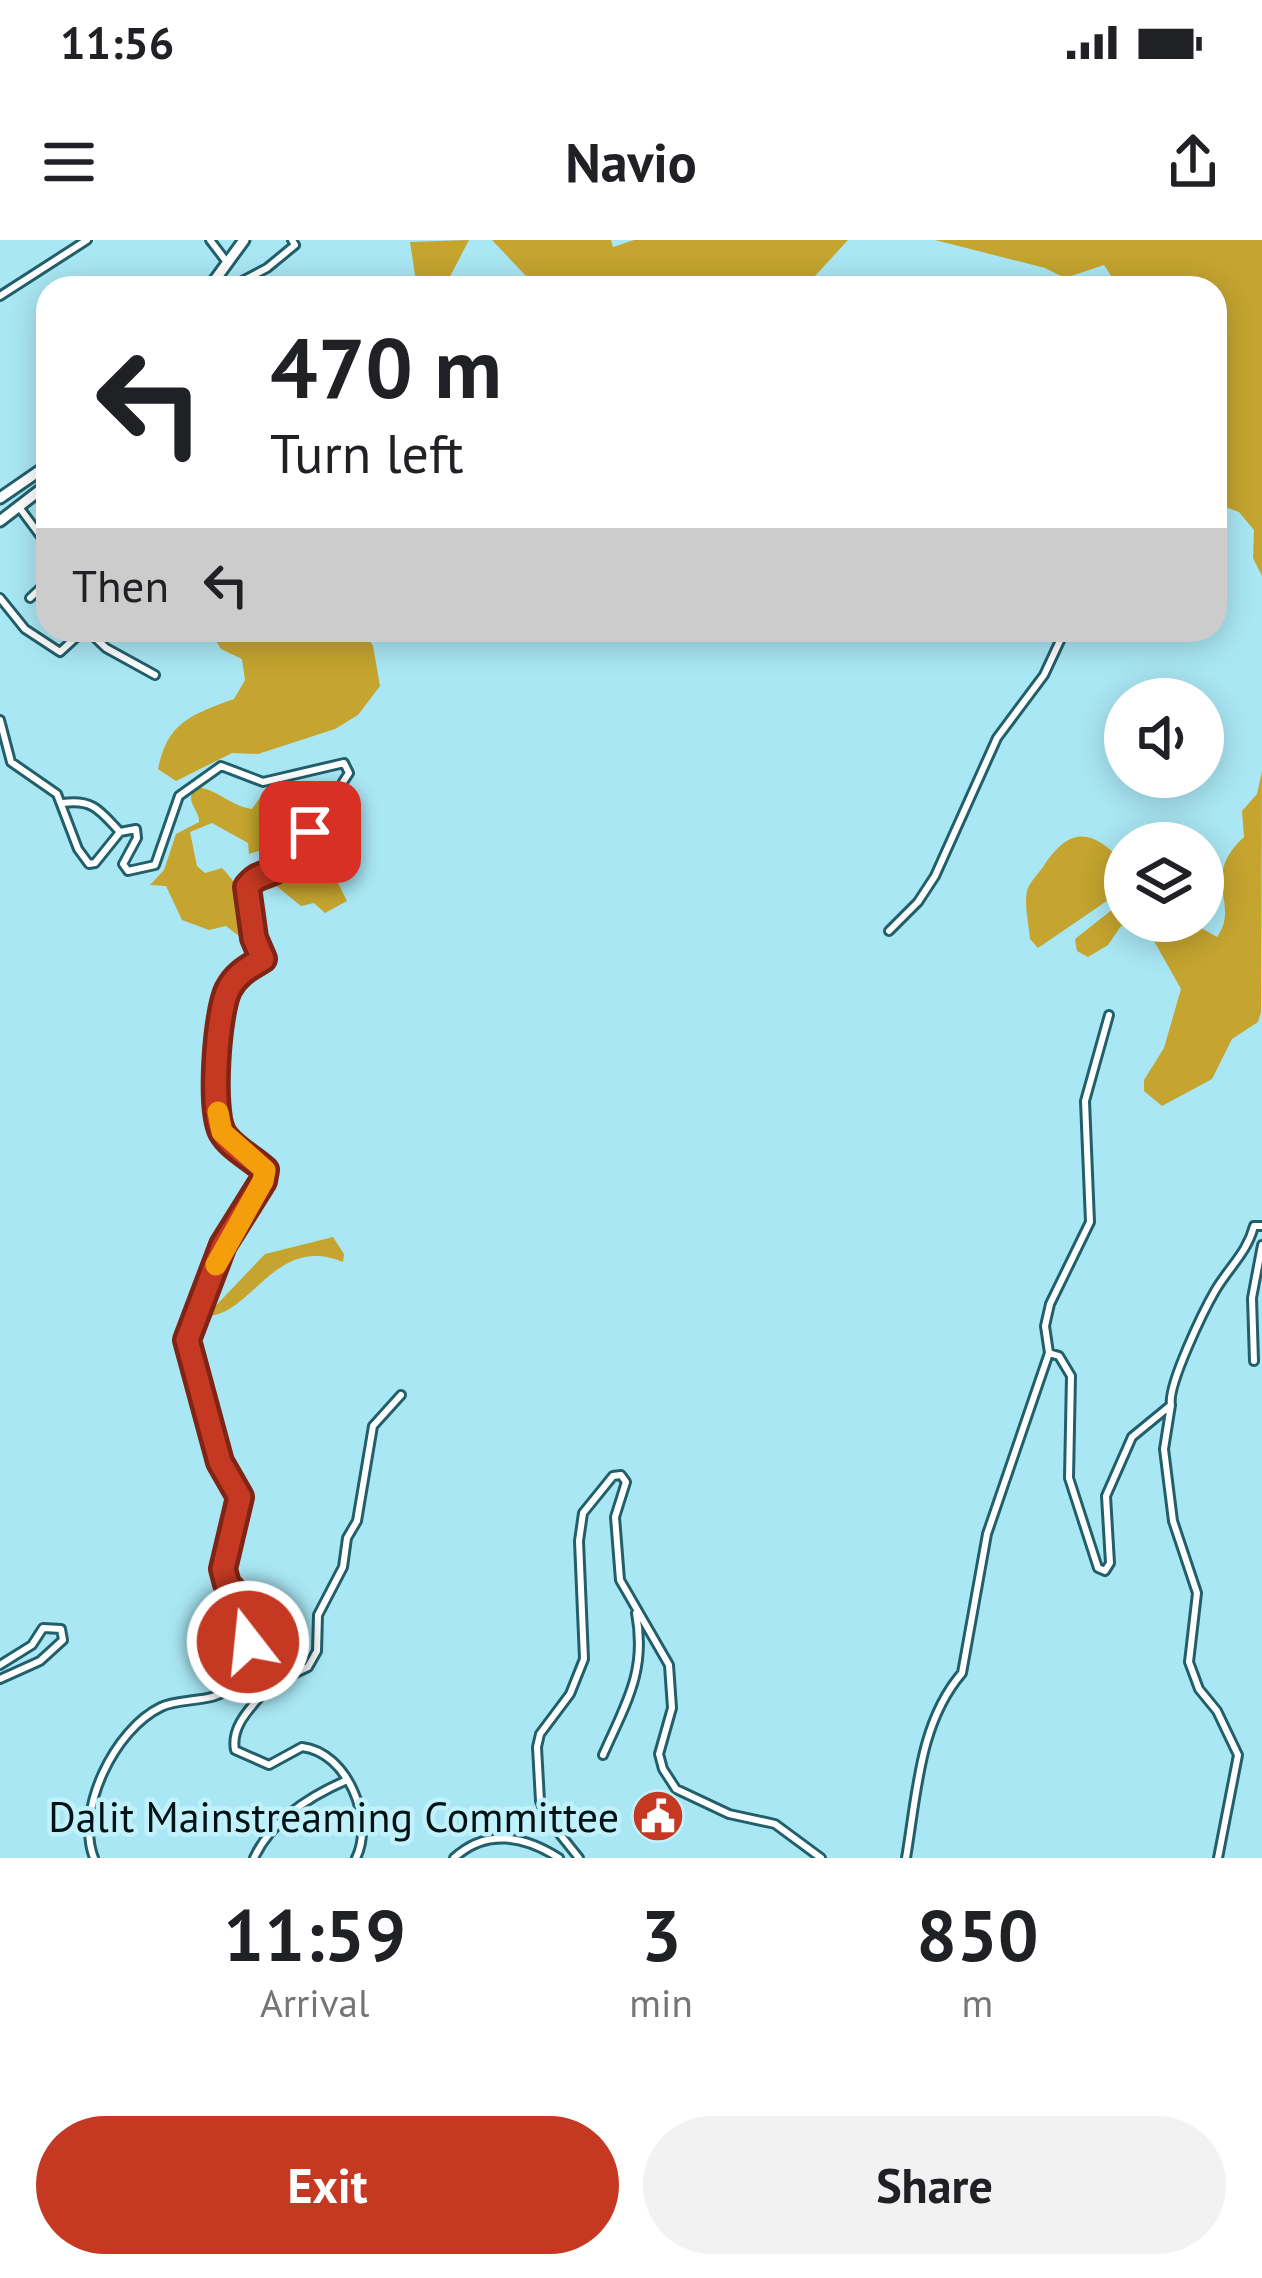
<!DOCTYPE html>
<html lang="en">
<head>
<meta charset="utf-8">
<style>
  :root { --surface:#fff; --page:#f2f2f2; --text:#202124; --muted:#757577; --accent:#c53922 }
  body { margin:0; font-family:"PT Sans",sans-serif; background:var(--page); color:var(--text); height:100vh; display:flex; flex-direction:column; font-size:45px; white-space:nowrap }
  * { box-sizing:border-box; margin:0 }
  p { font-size:39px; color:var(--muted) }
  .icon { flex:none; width:66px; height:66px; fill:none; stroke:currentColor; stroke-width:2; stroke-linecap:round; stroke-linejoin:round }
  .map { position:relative; height:1618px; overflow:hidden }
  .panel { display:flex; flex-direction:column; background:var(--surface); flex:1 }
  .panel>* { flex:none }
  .guide { position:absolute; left:36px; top:36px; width:1191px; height:366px; border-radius:36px; box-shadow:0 6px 30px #0003; background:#fff; color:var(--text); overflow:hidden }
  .tools { position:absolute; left:1104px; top:438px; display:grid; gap:24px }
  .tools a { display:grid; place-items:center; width:120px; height:120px; border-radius:50%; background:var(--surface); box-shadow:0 6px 30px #0003; font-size:60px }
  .pin { position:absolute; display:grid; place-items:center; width:102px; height:102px; color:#fff; margin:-51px; border-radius:24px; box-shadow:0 6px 18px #0006 }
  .me { position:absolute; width:132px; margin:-66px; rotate:344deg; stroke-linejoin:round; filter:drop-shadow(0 0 9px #0008) }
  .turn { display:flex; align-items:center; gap:42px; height:252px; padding:0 36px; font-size:54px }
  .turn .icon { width:156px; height:156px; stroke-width:2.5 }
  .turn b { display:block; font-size:84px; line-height:102px }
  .then { display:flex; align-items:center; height:114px; padding:0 36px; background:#0003; gap:24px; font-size:45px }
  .eta { display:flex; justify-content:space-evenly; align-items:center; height:204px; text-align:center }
  .eta b { font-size:72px; font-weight:700; line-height:84px }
  .primary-button { display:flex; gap:24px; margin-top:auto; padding:24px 36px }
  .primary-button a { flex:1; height:138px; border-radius:72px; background:var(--accent); color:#fff; font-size:48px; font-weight:700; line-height:138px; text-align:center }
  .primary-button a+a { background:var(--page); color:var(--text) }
  .status { display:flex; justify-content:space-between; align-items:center; height:84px; padding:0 60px; background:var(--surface); direction:ltr }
  .status svg { height:33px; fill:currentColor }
  header { display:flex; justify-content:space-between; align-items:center; height:156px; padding:0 36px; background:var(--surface); font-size:54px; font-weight:700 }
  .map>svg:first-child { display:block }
  .forest { fill:#c5a42f }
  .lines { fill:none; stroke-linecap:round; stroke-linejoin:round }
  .minor-casing { stroke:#215f6b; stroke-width:12 }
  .secondary-casing { stroke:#215f6b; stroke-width:15 }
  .minor { stroke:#fff; stroke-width:6 }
  .secondary { stroke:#fff; stroke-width:9 }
  .route-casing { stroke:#802516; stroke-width:30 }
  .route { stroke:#c53922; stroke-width:21 }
  .slow { stroke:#f59e0b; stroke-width:21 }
  .labels { text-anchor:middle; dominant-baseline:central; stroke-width:9; stroke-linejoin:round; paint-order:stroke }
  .poi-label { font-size:42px; fill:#001216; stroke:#c1f2fc; text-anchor:end }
</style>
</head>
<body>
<div class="status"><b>11:56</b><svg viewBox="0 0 49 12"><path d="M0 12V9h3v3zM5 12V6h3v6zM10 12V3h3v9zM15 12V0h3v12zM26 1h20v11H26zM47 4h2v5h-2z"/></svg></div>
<header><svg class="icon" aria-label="menu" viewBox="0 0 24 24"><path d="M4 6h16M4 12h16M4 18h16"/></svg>Navio<svg class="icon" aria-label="share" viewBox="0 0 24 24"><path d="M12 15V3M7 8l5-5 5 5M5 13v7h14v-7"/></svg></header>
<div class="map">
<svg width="1262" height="1618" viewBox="0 0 1262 1618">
  <rect width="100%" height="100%" fill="#a9e7f4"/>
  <!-- forest -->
  <path class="forest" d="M469 0 444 48H417L410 2Z
    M492 0H611L613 7 634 0H848L804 48H496L526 36Z
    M935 0H1262V336L1253 318 1254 290 1239 272 1215 263V48H1119L1104 25 1065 38 1045 28Z
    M209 390H364L373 406 380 446 358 475 335 489 258 514 232 513 176 541 158 529C167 484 189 475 234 459L245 440 242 419 221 409Z
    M1262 531 1261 772 1258 782 1232 799 1212 839 1162 866 1144 851V840L1164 808 1181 749 1145 685 1121 686 1108 705 1088 717 1077 711 1075 699 1113 669 1118 658 1114 656 1038 708 1030 699C1029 685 1024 665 1027 651 1029 643 1038 634 1043 627 1071 585 1092 589 1125 624V681H1189L1217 697C1241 664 1199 638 1244 597L1242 571 1257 554Z
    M281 544H287C294 555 295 574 289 585L261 592 262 598 281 604 249 614 248 603 212 583 190 592 197 626 205 633 222 628C243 650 247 666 249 695L244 700 226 686 209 690 182 680 166 646 150 645 164 630 176 594 199 582C200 569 183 562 196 547 218 549 230 566 252 569L264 552Z
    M308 607 322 616 318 624 328 628 338 616 346 623 337 641 347 661 325 673 314 663 301 666 274 644 255 646 294 627Z
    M333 997 344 1014 343 1022C275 993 251 1077 206 1076L265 1014Z"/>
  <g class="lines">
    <!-- minor casing -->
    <g class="minor-casing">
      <path id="minor" d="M210 0 226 21
        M229 48 267 28 295 5 292 0
        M0 56 87 0
        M19 267 48 306
        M0 358 25 389 60 412 84 390
        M30 358 48 341
        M87 390 106 408 155 435
        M0 480 11 522 57 554 78 609 89 624 95 623 120 592 136 589 137 598 123 624 128 631 155 625 179 556 221 526 263 542 344 523 349 533C331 559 316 593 296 616 281 632 259 631 247 647L254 698 263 719C248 728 236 733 228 750 217 773 210 869 222 892 230 907 252 918 265 930L263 942 223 1005 187 1100 220 1222 240 1257 223 1329 227 1344 247 1365 248 1402 270 1445C255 1464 230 1484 235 1510L269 1525 302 1507C347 1512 375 1580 356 1618
        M63 563C94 559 100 571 120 592
        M889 691 918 662 935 636 997 498 1044 435 1065 390
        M1049 1113 1045 1086 1050 1064 1090 982 1085 861 1109 775
        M1254 1121 1252 1058 1262 1005
        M1171 1165C1167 1146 1204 1070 1215 1051 1229 1027 1247 1013 1254 986H1262
        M0 1425 32 1405 43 1388 61 1389 63 1400 40 1421 0 1439
        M270 1445 308 1427 317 1411 318 1375 343 1327 347 1298 357 1281 373 1186 401 1155
        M603 1515C626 1463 647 1431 636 1373
        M94 1618C75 1570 115 1489 161 1467 181 1457 216 1464 231 1446 241 1435 243 1416 248 1402
        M254 1618C271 1581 310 1556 347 1540
        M454 1618C486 1588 525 1596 559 1618
        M579 1618 547 1578 540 1561 537 1507 540 1494 570 1454 584 1419 579 1301 583 1273 613 1236 621 1235 626 1242 615 1277 620 1340 669 1425 672 1468 659 1514 663 1529 676 1549 729 1574 775 1584 821 1618
        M906 1618C917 1554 919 1483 962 1433L987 1294 1049 1113 1059 1116 1071 1136 1069 1238 1098 1328 1105 1331 1110 1323 1106 1256 1132 1197 1171 1165 1164 1209 1173 1281 1197 1353 1189 1422 1199 1449 1217 1471 1238 1515 1218 1618"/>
    </g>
    <!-- secondary casing -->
    <g class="secondary-casing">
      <path id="secondary" d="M209 48 244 0
        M0 258 48 225
        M0 281 48 244"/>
    </g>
    <!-- minor -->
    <use href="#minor" class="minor"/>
    <!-- secondary -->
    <use href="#secondary" class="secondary"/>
  </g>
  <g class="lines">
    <!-- route casing -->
    <g class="route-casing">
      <path id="route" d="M248 1402 247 1365 227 1344 223 1329 240 1257 220 1222 187 1100 223 1005 263 941 265 930C252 918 230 907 222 892 210 869 217 773 228 750 236 734 248 728 263 719L254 698 247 647C256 635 261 637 274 631 292 623 301 608 310 592"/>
    </g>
    <!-- route -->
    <use href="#route" class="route"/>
    <!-- slow -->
    <path class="slow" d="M216 1025 263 941 265 930 222 892 218 872"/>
  </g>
  <!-- icons -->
  <defs>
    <g id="civic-disc" transform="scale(2.7)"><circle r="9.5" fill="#c53922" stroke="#c1f2fc"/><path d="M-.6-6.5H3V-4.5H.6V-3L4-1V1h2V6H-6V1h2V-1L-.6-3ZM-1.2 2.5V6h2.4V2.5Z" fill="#fff"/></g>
  </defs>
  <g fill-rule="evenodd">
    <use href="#civic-disc" x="658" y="1576"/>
  </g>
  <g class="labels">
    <!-- poi labels -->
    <g class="poi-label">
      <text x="619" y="1576">Dalit Mainstreaming Committee</text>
    </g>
  </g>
</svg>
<div class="tools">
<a><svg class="icon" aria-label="sound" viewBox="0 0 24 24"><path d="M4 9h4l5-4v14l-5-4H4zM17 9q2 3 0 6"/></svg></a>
<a><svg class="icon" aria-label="layers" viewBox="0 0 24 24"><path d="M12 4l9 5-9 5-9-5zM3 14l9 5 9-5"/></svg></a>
</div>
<div class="pin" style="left:310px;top:592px;background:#d93025"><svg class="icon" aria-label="arrive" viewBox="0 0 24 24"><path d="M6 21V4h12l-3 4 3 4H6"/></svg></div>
<svg class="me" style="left:248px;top:1402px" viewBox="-20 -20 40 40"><circle r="17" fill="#c53922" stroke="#fff" stroke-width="3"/><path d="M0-11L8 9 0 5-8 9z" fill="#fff"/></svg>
<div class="guide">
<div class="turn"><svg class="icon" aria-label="left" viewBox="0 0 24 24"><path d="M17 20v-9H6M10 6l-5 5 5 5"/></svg><div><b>470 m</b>Turn left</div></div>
<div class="then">Then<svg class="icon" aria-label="left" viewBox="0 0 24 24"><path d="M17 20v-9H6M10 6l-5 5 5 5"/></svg></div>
</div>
</div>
<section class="panel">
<div class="eta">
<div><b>11:59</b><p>Arrival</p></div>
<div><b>3</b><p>min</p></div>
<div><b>850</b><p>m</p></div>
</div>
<div class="primary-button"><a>Exit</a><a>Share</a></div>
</section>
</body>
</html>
